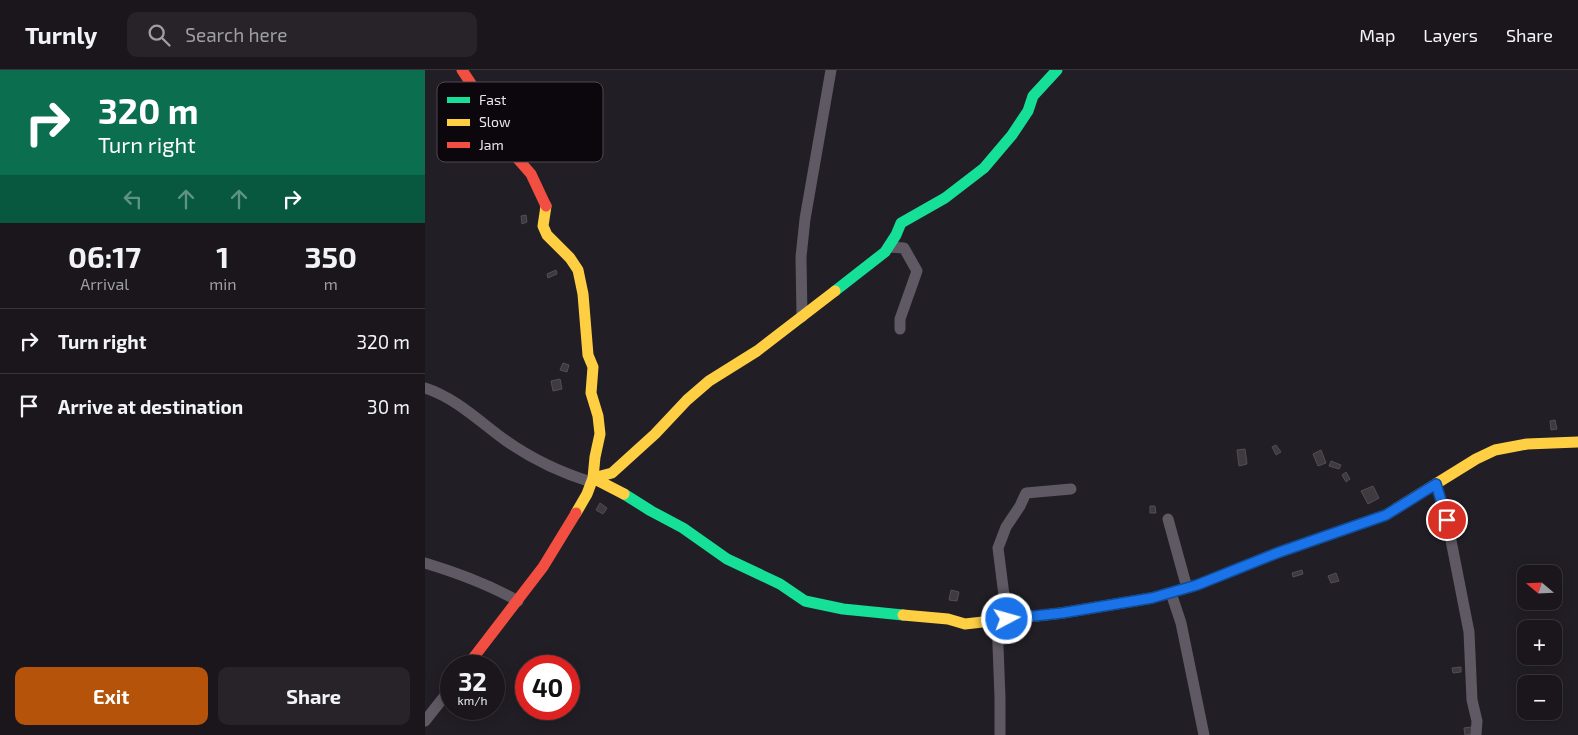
<!DOCTYPE html>
<html lang="en">
<head>
<meta charset="utf-8">
<style>
  :root { --surface:#1a161c; --page:#272329; --text:#f1f3f6; --muted:#9f9fa3; --line:#38353b; --accent:#b45309 }
  body { margin:0; font-family:"Exo 2",sans-serif; background:var(--page); color:var(--text); height:100vh; display:flex; flex-direction:column; font-size:19px; white-space:nowrap }
  * { box-sizing:border-box; margin:0 }
  p { font-size:16px; color:var(--muted) }
  .icon { flex:none; width:28px; height:28px; fill:none; stroke:currentColor; stroke-width:2; stroke-linecap:round; stroke-linejoin:round }
  .map { position:relative; flex:1; overflow:hidden }
  .panel { display:flex; flex-direction:column; background:var(--surface); width:425px }
  .panel>* { flex:none }
  .top-card { background:#0b6e4f; color:#fff; overflow:hidden }
  .needle { width:32px; rotate:289deg }
  .tools { position:absolute; left:1092px; top:495px; display:grid; gap:10px }
  .tools a { display:grid; place-items:center; width:45px; height:45px; border-radius:10px; background:var(--surface); box-shadow:0 2px 12px #0003,0 0 0 1px var(--line); font-size:25px }
  .speed { position:absolute; left:15px; top:585px; display:flex; gap:10px; font-size:25px; font-weight:700; text-align:center }
  .speed>* { display:grid; place-content:center; width:65px; height:65px; border-radius:50%; background:var(--surface); box-shadow:0 2px 12px #0003,0 0 0 1px var(--line); line-height:1 }
  .speed small { font-size:12px; font-weight:400 }
  .speed .limit { border:8px solid #d22; background:#fff; color:#111 }
  .pin { position:absolute; display:grid; place-items:center; width:42px; height:42px; color:#fff; margin:-21px; border:2px solid #fff; border-radius:50%; box-shadow:0 1px 5px #0007 }
  .me { position:absolute; width:55px; margin:-28px; rotate:84deg; stroke-linejoin:round; filter:drop-shadow(0 0 4px #0008) }
  .turn { display:flex; align-items:center; gap:18px; height:105px; padding:0 15px; font-size:22px }
  .turn .icon { width:65px; height:65px; stroke-width:2.5 }
  .turn b { display:block; font-size:35px; line-height:42px }
  .lanes { display:flex; align-items:center; height:48px; padding:0 15px; background:#0003; justify-content:center; gap:25px; direction:ltr }
  .lanes .off { opacity:.35 }
  .eta { display:flex; justify-content:space-evenly; align-items:center; height:85px; text-align:center }
  .eta b { font-size:30px; font-weight:700; line-height:35px }
  .action { display:flex; gap:10px; margin-top:auto; padding:10px 15px }
  .action a { flex:1; height:58px; border-radius:10px; background:var(--accent); color:#fff; font-size:20px; font-weight:700; line-height:58px; text-align:center }
  .action a+a { background:var(--page); color:var(--text) }
  ul { padding:0; list-style:none }
  li { display:flex; align-items:center; gap:15px; height:65px; padding:0 15px; border-top:1px solid var(--line) }
  li div { flex:1 }
  li b { display:block; font-size:19px }
  li em { font-style:normal }
  header { display:flex; align-items:center; gap:30px; box-sizing:border-box; height:70px; padding:0 25px; background:var(--surface); border-bottom:1px solid var(--line) }
  header strong { font-size:24px }
  nav { display:flex; gap:28px; margin-inline-start:auto; font-size:18px }
  .search { width:350px; height:45px; background:var(--page); display:flex; align-items:center; gap:12px; box-sizing:border-box; padding:0 18px; border-radius:10px; color:var(--muted); font-size:19px }
  main { display:flex; flex:1; min-height:0 }
  .map>svg:first-child { display:block }
  .building { fill:#3e3a40; stroke:#514e54 }
  .lines { fill:none; stroke-linecap:round; stroke-linejoin:round }
  .street { stroke:#5e5963; stroke-width:11 }
  .fast { stroke:#16e098; stroke-width:11 }
  .slow { stroke:#ffcf43; stroke-width:11 }
  .jam { stroke:#f24e42; stroke-width:11 }
  .route-casing { stroke:#114b97; stroke-width:12 }
  .route { stroke:#1a73e8; stroke-width:9 }
  .key { fill:#0b070d; stroke:#4e4950; stroke-width:1 }
  .key-label { font-size:14px; fill:#e9e4ed }
</style>
</head>
<body>
<header>
<strong>Turnly</strong>
<div class="search"><svg class="icon" aria-label="search" viewBox="0 0 24 24"><circle cx="10" cy="10" r="6"/><path d="M15 15l6 6"/></svg>Search here</div>
<nav><a>Map</a><a>Layers</a><a>Share</a></nav>
</header>
<main>
<section class="panel">
<div class="top-card">
<div class="turn"><svg class="icon" aria-label="right" viewBox="0 0 24 24"><path d="M7 20v-9h11M14 6l5 5-5 5"/></svg><div><b>320 m</b>Turn right</div></div>
<div class="lanes"><svg class="icon off" aria-label="left" viewBox="0 0 24 24"><path d="M17 20v-9H6M10 6l-5 5 5 5"/></svg><svg class="icon off" aria-label="ahead" viewBox="0 0 24 24"><path d="M12 20V5M6 11l6-6 6 6"/></svg><svg class="icon off" aria-label="ahead" viewBox="0 0 24 24"><path d="M12 20V5M6 11l6-6 6 6"/></svg><svg class="icon" aria-label="right" viewBox="0 0 24 24"><path d="M7 20v-9h11M14 6l5 5-5 5"/></svg></div>
</div>
<div class="eta">
<div><b>06:17</b><p>Arrival</p></div>
<div><b>1</b><p>min</p></div>
<div><b>350</b><p>m</p></div>
</div>
<ul>
<li><svg class="icon" aria-label="right" viewBox="0 0 24 24"><path d="M7 20v-9h11M14 6l5 5-5 5"/></svg><div><b>Turn right</b></div><em>320 m</em></li>
<li><svg class="icon" aria-label="arrive" viewBox="0 0 24 24"><path d="M6 21V4h12l-3 4 3 4H6"/></svg><div><b>Arrive at destination</b></div><em>30 m</em></li>
</ul>
<div class="action"><a>Exit</a><a>Share</a></div>
</section>
<div class="map">
<svg width="1153" height="665" viewBox="0 0 1153 665">
  <rect width="100%" height="100%" fill="#221e25"/>
  <!-- building -->
  <path class="building" d="M101 145 102 152 97 154 96 146Z
    M131 200 132 204 123 208 122 204Z
    M138 293 144 295 142 302 135 300Z
    M135 309 137 319 128 321 126 311Z
    M1130 350 1132 359 1126 360 1125 351Z
    M851 375 856 382 851 385 847 377Z
    M820 379 822 394 814 396 812 380Z
    M896 380 901 393 893 396 888 384Z
    M906 391 916 395 914 399 904 396Z
    M921 402 925 409 921 412 917 405Z
    M948 416 954 428 943 434 936 421Z
    M175 433 182 438 178 444 171 440Z
    M725 436H730L731 443H725Z
    M877 500 878 504 868 507 867 503Z
    M911 503 914 511 906 513 903 506Z
    M526 520 534 522 532 531 524 530Z
    M1036 597V602L1028 603 1027 598Z
    M1046 657 1047 664 1040 665 1039 658Z"/>
  <g class="lines">
    <!-- street -->
    <path class="street" d="M464 177 479 178 492 201 475 249V259
      M377 247 376 187 380 149 406 0
      M0 318C31 328 55 352 80 370 108 390 134 402 166 412
      M1011 414 1022 450 1044 562 1047 630 1052 651 1051 665
      M743 449 762 518
      M0 493C33 503 63 514 93 531
      M746 523 756 553 779 665
      M582 549 573 478 581 457 595 436 601 423 646 419
      M572 550 575 628V665
      M0 651 26 618"/>
    <!-- fast -->
    <path class="fast" d="M410 221 460 182 471 165 476 153 520 128 559 98 587 65 603 41 608 26 632 0
      M199 424 226 441 258 458 302 489 355 514 380 531 418 539 478 545
      M673 537 727 528 772 515 852 483 961 445 972 438"/>
    <!-- slow -->
    <path class="slow" d="M121 136 118 156 122 165 145 188 153 200 158 224 163 285 168 297 166 323 173 346 175 364 170 387 168 408 162 424 151 443
      M199 424 168 408 187 403 230 364 262 330 284 311 332 281 410 221
      M972 438 1051 389 1070 380 1102 374 1153 372
      M478 545 523 549 540 554 637 543 673 537"/>
    <!-- jam -->
    <path class="jam" d="M37 0 68 47 86 81 106 104 121 136
      M42 596 118 497 151 443"/>
  </g>
  <g class="lines">
    <!-- route casing -->
    <g class="route-casing">
      <path id="route" d="M582 549 637 543 727 528 772 515 852 483 961 445 1011 414 1022 450"/>
    </g>
    <!-- route -->
    <use href="#route" class="route"/>
  </g>
  <!-- legend -->
  <rect x="12" y="12" width="166" height="80" rx="8" class="key"/>
  <rect x="22" y="27" width="23" height="6" fill="#16e098"/>
  <rect x="22" y="49" width="23" height="7" fill="#ffcf43"/>
  <rect x="22" y="72" width="23" height="6" fill="#f24e42"/>
  <g class="key-label">
    <text x="54" y="35">Fast</text>
    <text x="54" y="57">Slow</text>
    <text x="54" y="80">Jam</text>
  </g>
</svg>
<div class="tools">
<a><svg class="needle" viewBox="-14 -14 28 28"><path d="M0-13l5 13h-10z" fill="#e53935"/><path d="M0 13l5-13h-10z" fill="#9f9fa3"/></svg></a>
<a>+</a>
<a>−</a>
</div>
<div class="speed"><div>32<small>km/h</small></div><div class="limit">40</div></div>
<div class="pin" style="left:1022px;top:450px;background:#d93025"><svg class="icon" aria-label="arrive" viewBox="0 0 24 24"><path d="M6 21V4h12l-3 4 3 4H6"/></svg></div>
<svg class="me" style="left:582px;top:549px" viewBox="-20 -20 40 40"><circle r="17" fill="#1a73e8" stroke="#fff" stroke-width="3"/><path d="M0-11L8 9 0 5-8 9z" fill="#fff"/></svg>
</div>
</main>
</body>
</html>
